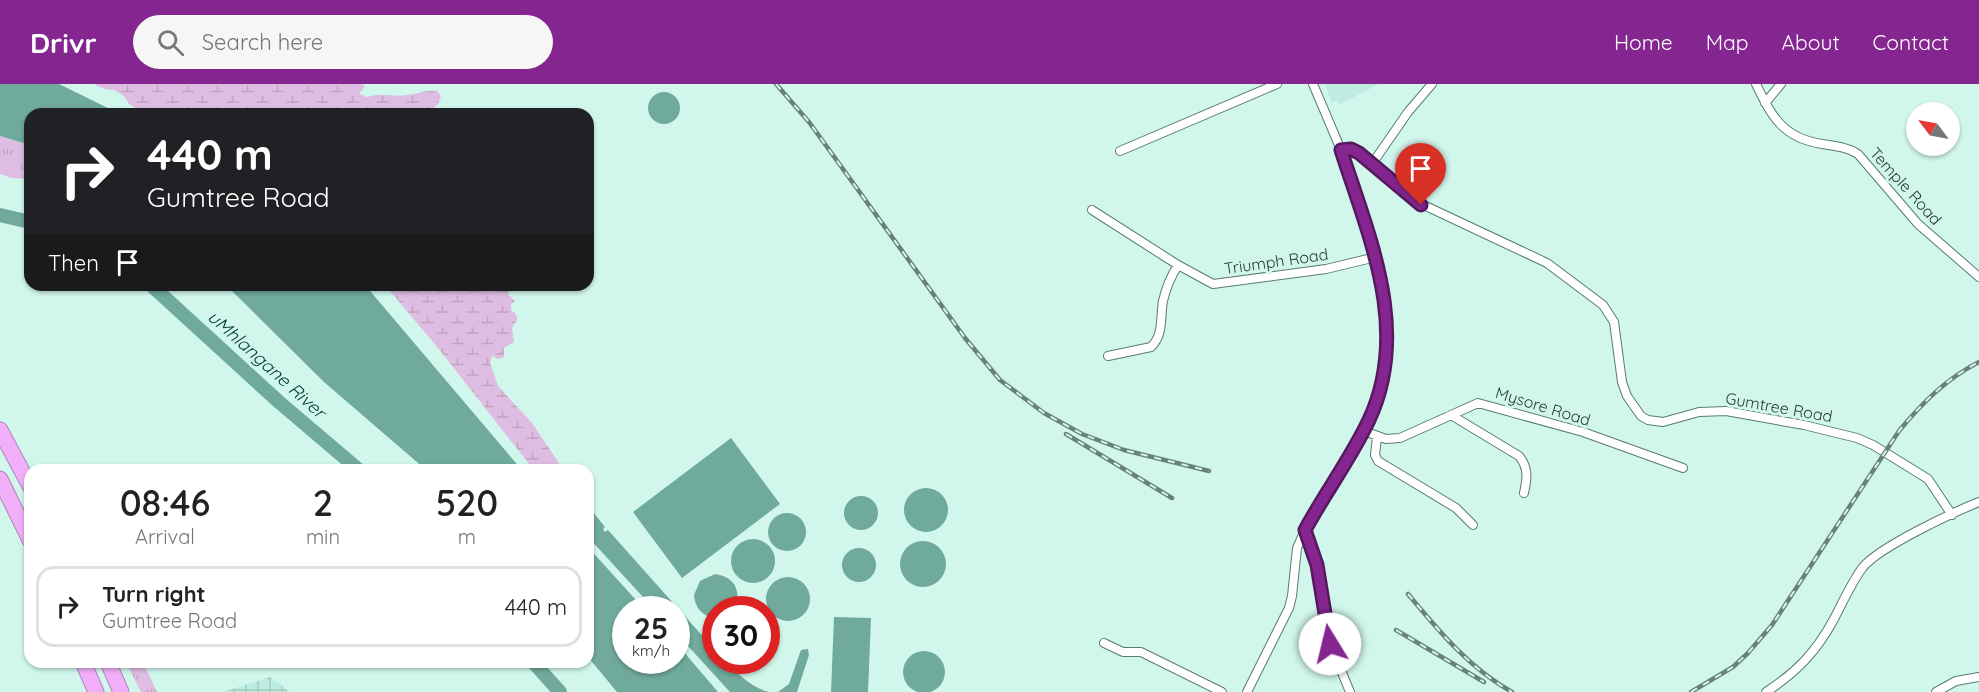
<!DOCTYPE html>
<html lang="en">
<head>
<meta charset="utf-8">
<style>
  :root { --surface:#fff; --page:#f6f6f6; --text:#222; --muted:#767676; --line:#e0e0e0; --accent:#852690 }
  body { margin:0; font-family:Quicksand,sans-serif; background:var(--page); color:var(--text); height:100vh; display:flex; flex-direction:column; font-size:22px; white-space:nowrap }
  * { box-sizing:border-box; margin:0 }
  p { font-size:20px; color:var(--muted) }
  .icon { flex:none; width:33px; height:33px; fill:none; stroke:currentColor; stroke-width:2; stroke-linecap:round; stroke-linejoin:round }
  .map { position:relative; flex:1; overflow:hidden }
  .side { position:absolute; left:24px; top:380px; width:570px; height:204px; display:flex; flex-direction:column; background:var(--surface); border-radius:18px; box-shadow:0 2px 4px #0004 }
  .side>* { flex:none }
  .banner { position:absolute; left:24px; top:24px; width:570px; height:183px; border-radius:18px; box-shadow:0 2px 4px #0004; background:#202124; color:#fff; overflow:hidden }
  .needle { width:39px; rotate:302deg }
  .buttons { position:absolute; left:1906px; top:18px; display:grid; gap:12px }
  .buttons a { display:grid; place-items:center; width:54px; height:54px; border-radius:50%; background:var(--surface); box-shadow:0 2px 4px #0004; font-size:30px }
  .speed { position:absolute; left:612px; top:512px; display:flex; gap:12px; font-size:30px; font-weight:700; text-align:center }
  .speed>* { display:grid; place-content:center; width:78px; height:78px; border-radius:50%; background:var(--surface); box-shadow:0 2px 4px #0004; line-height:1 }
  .speed small { font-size:15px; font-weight:400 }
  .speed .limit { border:9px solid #d22; background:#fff; color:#111 }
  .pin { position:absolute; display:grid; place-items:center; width:51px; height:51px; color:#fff; margin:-62px -26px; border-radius:50% 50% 50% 0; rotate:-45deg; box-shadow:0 0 6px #0007 }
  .pin .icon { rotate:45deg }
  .me { position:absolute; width:66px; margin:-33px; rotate:351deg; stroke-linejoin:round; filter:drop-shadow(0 0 4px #0008) }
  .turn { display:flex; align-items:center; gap:21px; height:126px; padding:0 24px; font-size:27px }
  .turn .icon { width:78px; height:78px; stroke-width:2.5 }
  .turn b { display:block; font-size:42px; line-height:51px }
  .then { display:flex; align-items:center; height:57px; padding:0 24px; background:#0003; gap:12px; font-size:22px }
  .eta { display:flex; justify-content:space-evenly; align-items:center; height:102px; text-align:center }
  .eta b { font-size:36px; font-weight:600; line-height:42px }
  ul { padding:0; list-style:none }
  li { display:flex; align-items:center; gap:18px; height:81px; margin:0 12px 9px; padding:0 12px; border:3px solid var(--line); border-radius:18px }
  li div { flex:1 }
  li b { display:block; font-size:22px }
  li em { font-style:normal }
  header { display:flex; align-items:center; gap:36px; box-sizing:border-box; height:84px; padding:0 30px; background:var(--accent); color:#fff }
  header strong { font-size:28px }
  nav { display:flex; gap:33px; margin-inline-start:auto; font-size:21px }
  .search { width:420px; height:54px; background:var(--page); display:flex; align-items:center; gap:15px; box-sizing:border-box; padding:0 21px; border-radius:33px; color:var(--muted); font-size:22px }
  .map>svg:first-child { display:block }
  .built { fill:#beece1 }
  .industrial { fill:url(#industrial-grid) }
  .grass { fill:url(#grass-tufts) }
  .wetland { fill:url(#wetland-marsh) }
  .water { fill:#70aa9c }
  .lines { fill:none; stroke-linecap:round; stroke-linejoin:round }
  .river { stroke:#70aa9c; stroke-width:14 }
  .street-casing { stroke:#587b72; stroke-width:10 }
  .highway-casing { stroke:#ac86b5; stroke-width:17 }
  .street { stroke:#fff; stroke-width:8 }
  .highway { stroke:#f2aff9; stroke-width:15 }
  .rail-casing { stroke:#69817b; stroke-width:4.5 }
  .rail { stroke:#d1f7ed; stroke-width:2; stroke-dasharray:7; stroke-linecap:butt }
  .route-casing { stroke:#56195e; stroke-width:15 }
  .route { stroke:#852690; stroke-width:10 }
  .labels { text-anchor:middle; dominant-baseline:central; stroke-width:6; stroke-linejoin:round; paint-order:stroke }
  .street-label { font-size:16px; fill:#2b3a36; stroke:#d1f7ed }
  .water-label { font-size:18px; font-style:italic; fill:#013a30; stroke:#d1f7ed }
</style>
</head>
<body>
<header>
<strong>Drivr</strong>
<div class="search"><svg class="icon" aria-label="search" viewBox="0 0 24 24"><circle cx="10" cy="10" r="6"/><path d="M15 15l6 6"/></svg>Search here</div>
<nav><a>Home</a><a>Map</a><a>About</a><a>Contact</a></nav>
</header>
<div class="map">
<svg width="1979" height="608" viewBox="0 0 1979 608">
  <defs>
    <pattern id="industrial-grid" width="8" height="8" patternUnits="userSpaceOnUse" patternTransform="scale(1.5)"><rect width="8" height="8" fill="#beece1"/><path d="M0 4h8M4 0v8" fill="none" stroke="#a3cbc2"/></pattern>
    <pattern id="grass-tufts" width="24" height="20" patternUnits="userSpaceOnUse" patternTransform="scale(1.5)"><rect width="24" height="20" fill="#dfbde2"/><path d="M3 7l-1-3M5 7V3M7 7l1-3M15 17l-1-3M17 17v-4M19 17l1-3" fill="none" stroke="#c0a3c2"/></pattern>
    <pattern id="wetland-marsh" width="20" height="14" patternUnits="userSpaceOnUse" patternTransform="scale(1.5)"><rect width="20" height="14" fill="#dfbde2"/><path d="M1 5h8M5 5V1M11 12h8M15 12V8" fill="none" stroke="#c0a3c2"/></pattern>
  </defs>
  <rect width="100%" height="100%" fill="#d1f7ed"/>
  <!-- built -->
  <path class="built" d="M1325 0H1379L1339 21 1337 16 1332 19Z"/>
  <!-- industrial -->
  <path class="industrial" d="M270 593 290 608H223Z"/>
  <!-- grass -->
  <path class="grass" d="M0 52 30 61V95L12 94 0 90Z
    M126 578H143L157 608H141Z"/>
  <!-- wetland -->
  <path class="wetland" d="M94 0H361L365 2 359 10 367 13C382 8 392 13 407 11 418 10 426 6 437 7L441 12 438 20 426 30H146L129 20 124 12 114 6 104 5Z
    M385 201H522L519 204H510L508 210 515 217 511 220V226L516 230 517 236 512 244 514 258 504 264V273L498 275 492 272 490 279 498 302 532 339 563 385H533L438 264Z"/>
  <!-- water -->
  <path class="water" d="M0 0H59L120 30H30V61L0 52Z
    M648 24a16 16 0 1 1 32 0a16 16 0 1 1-32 0Z
    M226 201H365L521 385H425L324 298Z
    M731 354 780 420 682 494 633 428Z
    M904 426a22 22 0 1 1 44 0a22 22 0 1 1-44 0Z
    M844 429a17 17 0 1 1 34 0a17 17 0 1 1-34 0Z
    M589 423 605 443 603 445 605 448 608 446 715 566 716 576H725C738 590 750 603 769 608H730L677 550 676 525H654L588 453Z
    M768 448a19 19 0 1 1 38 0a19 19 0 1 1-38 0Z
    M731 477a22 22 0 1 1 44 0a22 22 0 1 1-44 0Z
    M900 480a23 23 0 1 1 46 0a23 23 0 1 1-46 0Z
    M588 463 644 525H626V576H676L677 560 718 608H617L588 573Z
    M842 481a17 17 0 1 1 34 0a17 17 0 1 1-34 0Z
    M715 490C734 492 743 508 734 525H716L715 534C702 532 695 524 694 511L700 497Z
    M766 515a22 22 0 1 1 44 0a22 22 0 1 1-44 0Z
    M834 533 871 534 868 608H831Z
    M808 565 809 571 797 608H778L789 600 801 566Z
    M903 588a21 21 0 1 1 42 0a21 21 0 1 1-42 0Z"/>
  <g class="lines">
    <!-- river -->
    <path class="river" d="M0 131 30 138
      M151 201 279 318 359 386
      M533 578 560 608"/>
    <!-- street casing -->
    <g class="street-casing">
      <path id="street" d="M1313 0 1341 66 1376 173 1384 207 1388 247 1382 296 1370 335 1305 446 1316 481 1330 560 1350 608
        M1756 0C1772 33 1783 54 1822 60 1835 62 1847 63 1858 70L1918 140 1979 193
        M1765 19 1781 0
        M1341 66 1351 65 1359 69 1415 117 1547 179 1603 221 1614 238 1622 298 1627 312 1641 332 1648 336 1663 338 1699 328 1726 327 1804 341 1857 354 1873 361 1928 395 1952 431
        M1120 67 1277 0
        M1372 80 1408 28 1432 0
        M1092 126 1178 181 1213 200 1326 185 1376 173
        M1108 272 1151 263C1164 251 1160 233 1163 217 1166 204 1171 192 1178 181
        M1451 331 1519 372C1529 384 1527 395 1524 409
        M1364 347 1386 355 1400 354 1478 319 1583 348 1683 384
        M1377 353 1375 371 1378 377 1456 424 1473 441
        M1104 559 1123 568H1141L1222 608
        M1247 608 1289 524 1292 512 1297 464 1305 446
        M1766 608C1797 588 1816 568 1834 535 1843 518 1851 499 1863 483 1881 462 1952 429 1979 418
        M1936 608 1956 597 1979 593"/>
    </g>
    <!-- highway casing -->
    <g class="highway-casing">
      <path id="highway" d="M0 346 30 402
        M0 395 30 456
        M83 578 96 608
        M108 578 121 608"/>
    </g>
    <!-- street -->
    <use href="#street" class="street"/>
    <!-- highway -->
    <use href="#highway" class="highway"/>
    <!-- rail casing -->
    <g class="rail-casing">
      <path id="rail" d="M776 0 809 38 965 254 1000 296 1044 329 1082 350 1124 366 1209 387
        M1066 350 1172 414
        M1408 510C1439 547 1469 584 1512 608
        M1396 546 1484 598
        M1691 608 1733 583 1748 569 1772 541 1899 347C1922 319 1946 295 1979 278"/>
    </g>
    <!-- rail -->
    <use href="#rail" class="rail"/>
  </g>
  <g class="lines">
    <!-- route casing -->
    <g class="route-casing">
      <path id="route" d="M1330 560 1317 481 1305 446C1325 409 1351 374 1369 336 1411 246 1369 153 1341 66L1351 65 1359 69 1421 121"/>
    </g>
    <!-- route -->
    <use href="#route" class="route"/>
  </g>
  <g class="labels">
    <!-- street labels -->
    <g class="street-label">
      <text transform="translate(1906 102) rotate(48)">Temple Road</text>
      <text transform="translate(1276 177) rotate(-8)">Triumph Road</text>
      <text transform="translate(1543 322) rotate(17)">Mysore Road</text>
      <text transform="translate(1779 323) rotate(10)">Gumtree Road</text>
    </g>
    <!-- water labels -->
    <g class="water-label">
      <text transform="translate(267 280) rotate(42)">uMhlangane River</text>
    </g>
  </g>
</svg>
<div class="buttons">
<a><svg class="needle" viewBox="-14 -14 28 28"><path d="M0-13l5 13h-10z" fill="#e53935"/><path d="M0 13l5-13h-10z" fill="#767676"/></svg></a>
</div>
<div class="speed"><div>25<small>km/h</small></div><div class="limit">30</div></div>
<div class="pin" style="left:1421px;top:121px;background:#d93025"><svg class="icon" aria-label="arrive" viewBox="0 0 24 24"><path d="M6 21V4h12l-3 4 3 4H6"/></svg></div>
<svg class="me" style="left:1330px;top:560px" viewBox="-20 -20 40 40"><circle r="19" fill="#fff"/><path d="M0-13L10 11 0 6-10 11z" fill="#852690"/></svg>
<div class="banner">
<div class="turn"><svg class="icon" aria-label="right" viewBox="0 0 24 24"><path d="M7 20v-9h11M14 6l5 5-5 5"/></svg><div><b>440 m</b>Gumtree Road</div></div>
<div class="then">Then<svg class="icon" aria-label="arrive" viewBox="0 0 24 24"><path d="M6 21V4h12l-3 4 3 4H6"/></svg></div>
</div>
<section class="side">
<div class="eta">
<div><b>08:46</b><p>Arrival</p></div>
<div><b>2</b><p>min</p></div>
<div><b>520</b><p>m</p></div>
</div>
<ul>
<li><svg class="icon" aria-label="right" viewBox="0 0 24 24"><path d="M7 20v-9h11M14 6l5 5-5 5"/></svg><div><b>Turn right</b><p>Gumtree Road</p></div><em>440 m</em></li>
</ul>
</section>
</div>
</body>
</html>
